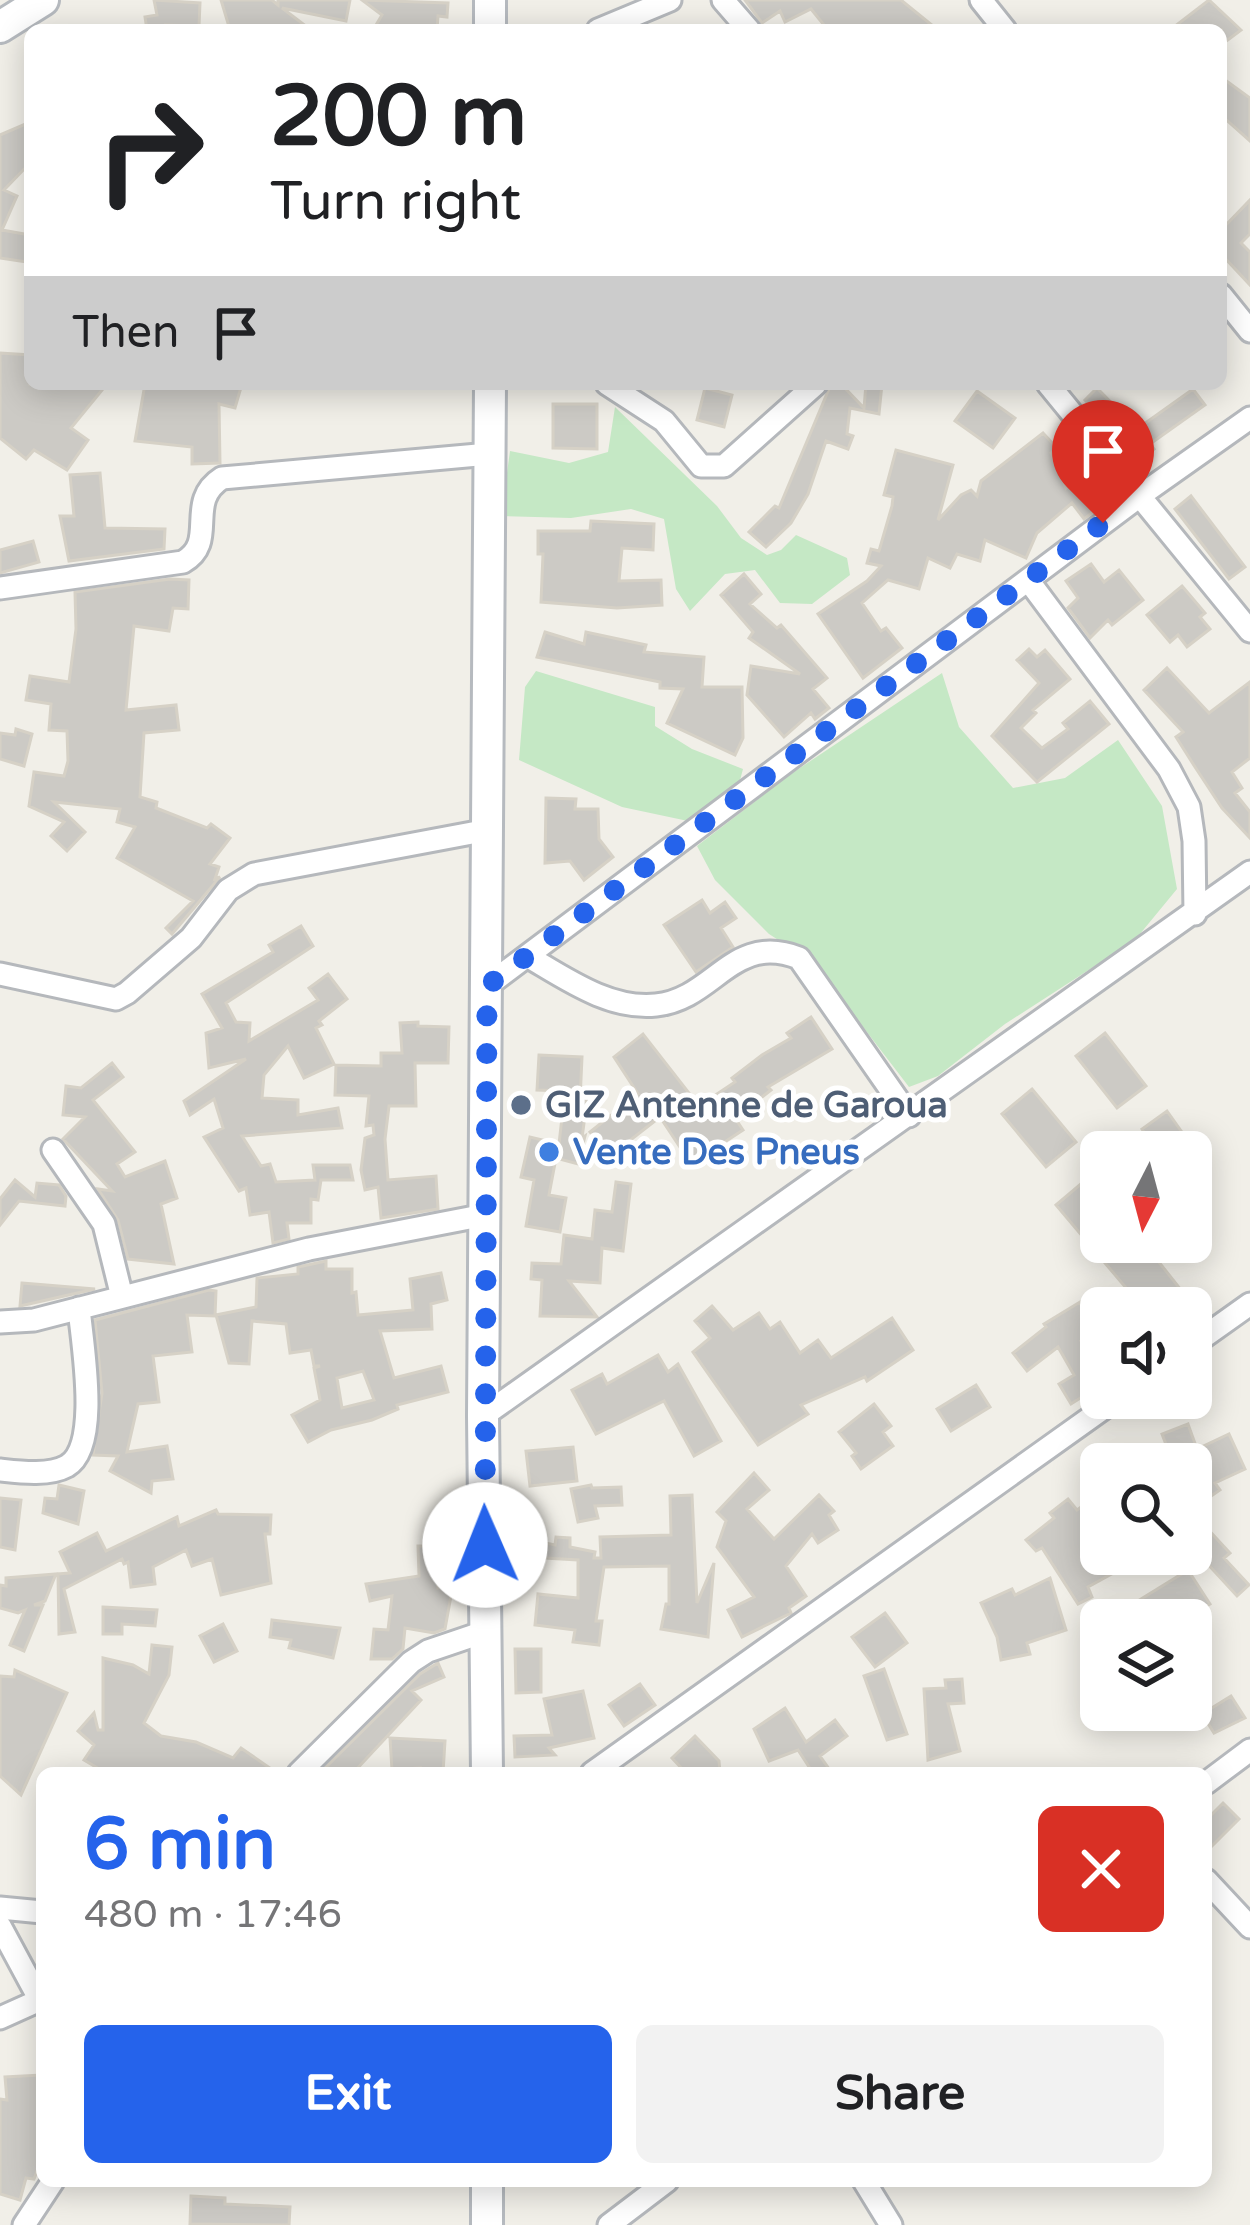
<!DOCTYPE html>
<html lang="en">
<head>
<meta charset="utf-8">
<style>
  :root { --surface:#fff; --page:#f2f2f2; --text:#202124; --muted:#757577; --accent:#2563eb }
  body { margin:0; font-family:"Varela Round",sans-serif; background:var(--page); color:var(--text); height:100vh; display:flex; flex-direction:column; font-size:45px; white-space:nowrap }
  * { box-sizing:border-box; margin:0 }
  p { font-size:39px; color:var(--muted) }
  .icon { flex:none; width:66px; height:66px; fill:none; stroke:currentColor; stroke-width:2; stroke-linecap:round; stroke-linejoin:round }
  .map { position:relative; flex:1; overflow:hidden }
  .drawer { position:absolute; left:36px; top:1767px; width:1176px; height:420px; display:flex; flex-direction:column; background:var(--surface); border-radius:18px; box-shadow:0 6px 30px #0003 }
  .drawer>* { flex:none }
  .banner { position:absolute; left:24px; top:24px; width:1203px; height:366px; border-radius:18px; box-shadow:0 6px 30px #0003; background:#fff; color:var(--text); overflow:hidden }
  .needle { width:78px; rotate:186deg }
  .buttons { position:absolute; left:1080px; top:1131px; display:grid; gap:24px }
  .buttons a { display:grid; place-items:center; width:132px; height:132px; border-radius:18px; background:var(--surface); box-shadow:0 6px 30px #0003; font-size:60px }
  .pin { position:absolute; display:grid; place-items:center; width:102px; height:102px; color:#fff; margin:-123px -51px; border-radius:50% 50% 50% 0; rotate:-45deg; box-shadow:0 0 12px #0007 }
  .pin .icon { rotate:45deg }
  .me { position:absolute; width:132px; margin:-66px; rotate:359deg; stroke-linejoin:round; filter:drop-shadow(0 0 9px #0008) }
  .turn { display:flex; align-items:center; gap:42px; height:252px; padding:0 48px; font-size:54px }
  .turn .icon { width:156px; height:156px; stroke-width:2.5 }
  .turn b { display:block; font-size:84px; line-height:102px }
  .then { display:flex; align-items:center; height:114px; padding:0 48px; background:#0003; gap:24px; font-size:45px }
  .round { display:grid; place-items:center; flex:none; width:126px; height:126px; border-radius:18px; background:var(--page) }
  .head { display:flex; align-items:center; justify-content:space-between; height:204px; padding:0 48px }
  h1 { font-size:72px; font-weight:800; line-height:90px; color:var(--accent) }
  .button { display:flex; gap:24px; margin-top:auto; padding:24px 48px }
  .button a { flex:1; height:138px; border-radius:18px; background:var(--accent); color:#fff; font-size:48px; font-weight:800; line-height:138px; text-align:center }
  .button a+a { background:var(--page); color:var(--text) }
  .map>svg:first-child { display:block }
  .green { fill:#c5e8c5 }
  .building { fill:#cccac5; stroke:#d6d1c6; stroke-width:3; fill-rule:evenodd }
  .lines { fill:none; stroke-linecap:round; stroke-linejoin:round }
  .street-casing { stroke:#b5b8bc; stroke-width:27 }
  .secondary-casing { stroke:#b6babf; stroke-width:36 }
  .street { stroke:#fff; stroke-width:21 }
  .secondary { stroke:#fff; stroke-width:30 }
  .route { stroke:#2563eb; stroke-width:21; stroke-dasharray:0 37.8 }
  .service-dot { fill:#5c6f8a; stroke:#fff; stroke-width:4.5 }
  .shop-dot { fill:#3f7fe0; stroke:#fff; stroke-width:4.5 }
  .labels { text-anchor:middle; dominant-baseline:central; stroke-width:10; stroke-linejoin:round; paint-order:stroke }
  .service-label { font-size:36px; font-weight:bold; fill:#4e5e75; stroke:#fff; text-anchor:start }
  .shop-label { font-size:36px; font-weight:bold; fill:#366cbe; stroke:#fff; text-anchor:start }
</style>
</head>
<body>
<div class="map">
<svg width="1250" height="2225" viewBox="0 0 1250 2225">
  <rect width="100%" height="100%" fill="#f1efe8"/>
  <!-- green -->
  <path class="green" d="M615 407 717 506 741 538 767 555 781 550 796 535 847 558 850 575 812 604 780 603 755 570 725 574 690 611 676 589 664 519 631 509 571 518 501 516 510 451 569 463 608 452Z
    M536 671 655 707V726L692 749 743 769 739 784 688 821 622 807 519 760 525 687Z
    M942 673 959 727 1013 788 1065 778 1118 740 1162 806 1177 889 1135 940 1005 1024 938 1076 909 1087 814 963 769 934 715 880 697 846 788 776Z"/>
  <!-- building -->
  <path class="building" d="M154 0 200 3 199 26 166 25 167 30H147L145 17 157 15Z
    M221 0H272L278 5V0H350L346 21 282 8 311 30H230Z
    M362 0 448 3 447 17 438 16 437 30H373L382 15Z
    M745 0H901L938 30H828L811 9 785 22 780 11 762 23Z
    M1209 0 1241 30 1221 45V30H1170Z
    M1221 77 1250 98V141L1221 115Z
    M30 122V163L4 190 17 196 2 230 30 235 27 262 0 258V135Z
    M1250 200V234L1241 243 1250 252V285L1221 254V230Z
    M0 353 30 355V384H107L71 428 88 440 67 470 34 450 26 459 0 438Z
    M145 384H242L235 408 219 404 220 463 192 464V447L135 441Z
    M831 384H841L864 408 866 384H882L879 414 850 408 847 434 853 436 848 449 826 441 808 494 791 523 766 547 749 532 775 506 779 508Z
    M705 388 732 395 724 427 697 420Z
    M1097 388 1137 429 1193 389 1205 405 1150 444 1154 449 1141 461 1085 400Z
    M977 391 1015 418 993 448 955 421Z
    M553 404H597V449L553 448Z
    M1043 433 1057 448 1051 453 1066 488 1078 472 1109 500 1084 519 1072 503 1037 533 1026 558 985 540 980 561 957 554 950 568 928 558 919 589 888 580 862 603 881 631 886 628 902 648 863 678 818 614 867 581 881 566 867 563 871 549 879 551 892 506 893 497 884 495 896 450 953 465 938 520 961 495 971 490 977 496 981 481Z
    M100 473 105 528 165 529 164 549 69 561 60 516H74L70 475Z
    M1191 496 1245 567 1229 579 1175 509Z
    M591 521 654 524 653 550 622 548 619 581 661 580 662 605 617 608 541 602 543 554H538V531H590Z
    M33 541 39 562 0 573V550Z
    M1091 564 1104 582 1119 570 1143 600 1112 625 1108 620 1090 638 1068 608 1078 598 1066 581Z
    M744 574 761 594 750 604 777 628 781 625 827 678 813 689 829 708 815 719 811 713 784 737 747 695 751 666 800 674 749 638 753 632 721 595Z
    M170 579 189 580 188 609 173 608 169 631 134 626 126 710 176 705 179 730 144 733 140 797 157 802 156 808 207 828 211 824 230 838 210 864 219 867 215 879 220 877 172 934 166 928 193 901 117 858 135 827 117 822 120 809 54 802 85 832 67 851 51 836 64 822 29 806 34 772 64 776 68 761 67 731 49 730 51 704 26 700 30 676 69 682 76 629 75 592Z
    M1182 586 1205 613 1200 617 1210 629 1187 647 1178 635 1170 642 1147 615Z
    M545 632 584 644 586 632 646 645 644 652 704 657 702 687H742L743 738 735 755 667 723 683 689 660 688V682L537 657Z
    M1029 649 1037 657 1045 650 1070 679 1033 710 1036 713 1021 728 1042 748 1068 729 1063 723 1090 701 1109 724 1037 782 992 736 1039 683 1017 660Z
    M1167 668 1209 713 1250 682V758L1232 772 1242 788 1235 793 1250 812V838L1222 808 1195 767 1176 737 1183 732 1144 690Z
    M16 729 32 734 24 766 0 759V733L15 735Z
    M546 798 576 799 575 809H598L599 839 613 857 584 880 570 861 545 863Z
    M702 900 710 913 725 902 736 918 721 928 733 947 696 972 664 925Z
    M301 926 313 946 226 1003 236 1022 250 1023 249 1041 318 1000 309 988 328 974 347 999 319 1021 322 1025 316 1028 334 1064 304 1078 288 1046 264 1075 262 1098 298 1100V1115L338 1108 342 1128 242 1136 261 1166 270 1164 276 1182 315 1180 313 1165H350L353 1180H321L318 1200 311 1199V1223H287L289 1239 273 1243 269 1212 250 1215 246 1188 239 1191 204 1137 223 1128 214 1099 190 1115 184 1101 246 1059 209 1068 206 1033 222 1028 202 994 273 952 269 945Z
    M811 1017 832 1049 768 1087 771 1090 735 1118 743 1130 691 1164 660 1117 610 1156 590 1132 638 1094 614 1057 643 1034 699 1106 735 1082 732 1078 762 1055 791 1038 787 1033Z
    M418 1022V1026L449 1027 448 1063H415L416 1106H389L385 1139 388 1180 436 1176 438 1209 381 1218 378 1187 365 1190 361 1170 365 1138 374 1135 373 1125 366 1126 369 1096 335 1095 336 1065 381 1066V1053H402L400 1023Z
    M1105 1033 1146 1086 1117 1108 1076 1056Z
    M539 1055 582 1057 580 1101H587L582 1138 585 1136 578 1164 556 1158 549 1195 566 1198 560 1232 526 1226 534 1180 521 1177 530 1137 559 1144 565 1091 537 1090Z
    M112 1063 123 1077 93 1100 135 1152 117 1164 125 1177 165 1161 177 1198 161 1204 174 1264 128 1259 118 1220 98 1189 112 1191 63 1139 85 1117 63 1115 66 1086 81 1088Z
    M1032 1089 1076 1142 1046 1167 1002 1114Z
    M1167 1111 1196 1152H1158L1142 1129Z
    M1089 1177 1101 1191V1242H1143L1185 1295 1169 1308H1143L1056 1205Z
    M15 1180 35 1197 37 1183 59 1185 66 1196 65 1206 19 1201 0 1225V1199Z
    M616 1182 631 1184 623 1251 602 1248 600 1283 569 1281 597 1317 540 1316 542 1280 531 1279 532 1263 561 1264 564 1235 592 1239 595 1210 612 1212Z
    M326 1261V1269H352V1293L356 1292 358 1315 413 1310 410 1279 441 1273 447 1300 431 1304 432 1329 380 1331 394 1378 441 1366 448 1392 397 1405 398 1409 372 1420 331 1430 308 1442 292 1415 320 1400 314 1368 320 1366H314L311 1350 290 1353 286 1324 252 1321 249 1364 229 1363 216 1315 256 1307 257 1278 298 1274V1267ZM363 1371 374 1400 342 1408 337 1378Z
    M22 1283 95 1289 20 1306Z
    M209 1290 216 1291 215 1316 187 1315 192 1352 153 1356 159 1402 138 1404 127 1452 167 1446 173 1479 152 1481 151 1493 110 1471 118 1456 93 1455 102 1393 95 1320Z
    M1080 1302 1097 1331 1081 1341 1101 1373V1385L1071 1404 1059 1384 1074 1375 1058 1347 1027 1371 1013 1353 1046 1327 1044 1324Z
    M712 1306 733 1330 759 1313 770 1329 780 1322 800 1353 818 1340 831 1358 892 1318 913 1350 867 1381 865 1377 801 1405 808 1414 758 1445 693 1352 710 1338 695 1321Z
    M658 1355 668 1372 678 1364 721 1441 694 1456 664 1401 596 1434 572 1390 602 1374 607 1384Z
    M976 1385 990 1407 951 1431 937 1409Z
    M874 1404 891 1426 883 1432 893 1446 861 1469 852 1456 856 1453 839 1432Z
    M1188 1424 1197 1449 1229 1434 1245 1469 1215 1483 1220 1490 1191 1510V1464H1161L1172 1460 1162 1434Z
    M573 1447 577 1481 530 1486 526 1451Z
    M754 1473 769 1490 747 1509 774 1539 819 1495 834 1511 829 1515 838 1530 818 1543 812 1534 786 1566 806 1596 789 1608 791 1613 742 1637 728 1610 754 1597 717 1547 726 1521 717 1512Z
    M59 1485 84 1491 78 1524 43 1513 45 1498 57 1499Z
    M591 1485 592 1488 621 1487 622 1505 595 1506 598 1518 578 1522 571 1489Z
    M692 1495 697 1603 714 1563 708 1637 661 1629 666 1604H669V1566L604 1567 596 1621H602L599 1645 573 1642 575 1630 535 1625 538 1594 578 1598V1560L528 1557 531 1540 555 1545 556 1537 570 1538V1547L595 1552 594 1558H601L600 1537 671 1535 670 1496Z
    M0 1498 21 1500 15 1550 0 1547Z
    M1068 1499 1077 1510 1088 1502 1101 1519V1554H1110L1119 1570 1088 1587 1092 1597 1078 1604 1042 1548 1036 1551 1026 1540 1054 1518 1050 1513Z
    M216 1510 218 1514 271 1515 270 1534H265L271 1583 221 1595 212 1559 192 1566 186 1550 153 1567 155 1584 131 1587 128 1562 124 1564 122 1559 64 1589 75 1632 59 1634 58 1574 70 1573 60 1552 97 1533 106 1551 177 1517 179 1526Z
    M1191 1511 1230 1553 1224 1558 1249 1585 1237 1596 1191 1546Z
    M418 1546H438V1588L453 1585 445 1629 434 1633 405 1628 403 1649 392 1659H371L374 1629 388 1630 392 1596 370 1601 366 1584 419 1576Z
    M1188 1570 1210 1604 1185 1620H1107Z
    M56 1574 45 1601 34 1605H43L24 1651 10 1645 25 1610 18 1613 0 1608V1585L6 1586V1578Z
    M1050 1578 1066 1630 1027 1643 1030 1654 1001 1660 997 1637 981 1603 1012 1589 1015 1595Z
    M103 1607 157 1610 155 1626 122 1624V1634H103Z
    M885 1613 907 1643 875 1667 852 1637Z
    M272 1620 340 1628 333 1658 289 1648 291 1640 270 1637Z
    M223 1624 237 1651 214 1662 200 1636Z
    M152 1645 172 1647 169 1675 144 1723 161 1736 196 1742 233 1758 241 1748 277 1773H106L84 1760 94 1745 78 1731 94 1713 98 1730H103V1658L133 1665 149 1674Z
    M515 1649H541V1692L516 1693Z
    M438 1663 444 1677 412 1691 421 1700 353 1773H320L420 1674Z
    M884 1669 907 1734 887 1740 864 1676Z
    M15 1670 67 1693 21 1795 0 1776V1676L14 1677Z
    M962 1679 964 1703 948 1704 960 1751 928 1760 924 1689 946 1688 945 1680Z
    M640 1684 655 1705 624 1726 609 1705Z
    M583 1691 594 1738 549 1748 555 1755 515 1757 514 1736 552 1735 544 1699Z
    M1231 1696 1245 1718 1214 1733 1202 1714Z
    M785 1708 806 1742 835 1720 847 1736 820 1756 832 1773H813L798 1750 769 1761 754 1729Z
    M695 1736 719 1761 720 1773H686L672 1758Z
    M390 1738 445 1741 443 1773H419L420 1768 392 1770Z
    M1223 1803 1239 1819 1206 1852V1820Z
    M41 2075 42 2158 34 2179 26 2178 20 2200 0 2194V2099L7 2100 5 2077Z
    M191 2196 225 2198V2204L290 2207 289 2225 190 2224Z"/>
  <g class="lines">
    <!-- street casing -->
    <g class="street-casing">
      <path id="street" d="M723 0 749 30
        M981 0 1005 30
        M598 30 670 0
        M1221 295 1250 331
        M607 384 664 421 701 466H724L816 384
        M1048 384 1250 631
        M1028 580 1169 769 1189 807 1194 841 1195 914
        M0 588 183 562C219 542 184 502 222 478L489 454
        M527 956C565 978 609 1010 656 1005 715 999 732 932 799 958L909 1116
        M0 974 116 999 127 993 191 938 228 890 254 874 488 830
        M487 986 1141 495 1250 418
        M53 1150 104 1224 122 1297
        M0 1322 34 1320 309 1249 485 1215
        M1191 1346 1250 1304
        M483 1416 1250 872
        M0 1470C19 1472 49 1476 67 1466 101 1446 82 1343 79 1308
        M299 1773 411 1662 428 1651 487 1631
        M592 1773 1118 1398
        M1206 1783 1250 1750
        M1206 1880 1250 1927
        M0 1908 42 1912
        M0 1926 42 2004
        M0 2018 40 2000
        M864 2181 891 2225
        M24 2225 53 2181
        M609 2225 667 2181"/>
    </g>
    <!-- secondary casing -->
    <g class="secondary-casing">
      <path id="secondary" d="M490 0V30
        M0 27 43 0
        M487 1773 483 1416 490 384
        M487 2225V2181"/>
    </g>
    <!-- street -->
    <use href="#street" class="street"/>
    <!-- secondary -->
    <use href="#secondary" class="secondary"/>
  </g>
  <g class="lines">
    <!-- route -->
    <path class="route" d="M485 1545 487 986 1103 523"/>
  </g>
  <!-- markers -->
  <circle class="service-dot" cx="521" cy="1105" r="12"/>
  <circle class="shop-dot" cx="549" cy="1152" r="12"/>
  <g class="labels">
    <!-- service labels -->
    <g class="service-label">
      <text x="545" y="1105">GIZ Antenne de Garoua</text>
    </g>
    <!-- shop labels -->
    <g class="shop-label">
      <text x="573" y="1152">Vente Des Pneus</text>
    </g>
  </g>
</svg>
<div class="buttons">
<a><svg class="needle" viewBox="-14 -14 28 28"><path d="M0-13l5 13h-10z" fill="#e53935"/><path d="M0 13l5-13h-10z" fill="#757577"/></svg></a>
<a><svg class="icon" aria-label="sound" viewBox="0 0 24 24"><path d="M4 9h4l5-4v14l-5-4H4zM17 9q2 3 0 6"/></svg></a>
<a><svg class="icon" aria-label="search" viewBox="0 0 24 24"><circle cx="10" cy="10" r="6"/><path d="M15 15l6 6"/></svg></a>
<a><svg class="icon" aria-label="layers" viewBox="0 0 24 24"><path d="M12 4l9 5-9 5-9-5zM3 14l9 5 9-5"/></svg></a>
</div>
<div class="pin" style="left:1103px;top:523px;background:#d93025"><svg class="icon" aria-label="arrive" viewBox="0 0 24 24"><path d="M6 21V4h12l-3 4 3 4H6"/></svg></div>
<svg class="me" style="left:485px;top:1545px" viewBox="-20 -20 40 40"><circle r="19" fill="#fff"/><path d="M0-13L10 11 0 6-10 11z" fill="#2563eb"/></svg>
<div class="banner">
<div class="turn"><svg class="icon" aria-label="right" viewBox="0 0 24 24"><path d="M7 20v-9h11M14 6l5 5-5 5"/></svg><div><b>200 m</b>Turn right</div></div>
<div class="then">Then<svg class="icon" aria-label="arrive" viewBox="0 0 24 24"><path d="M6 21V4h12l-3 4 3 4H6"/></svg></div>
</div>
<section class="drawer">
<div class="head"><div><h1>6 min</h1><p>480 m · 17:46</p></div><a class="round" style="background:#d93025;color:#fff"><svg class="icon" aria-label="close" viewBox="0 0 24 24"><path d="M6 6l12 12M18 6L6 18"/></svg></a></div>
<div class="button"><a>Exit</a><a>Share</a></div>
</section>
</div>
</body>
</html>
